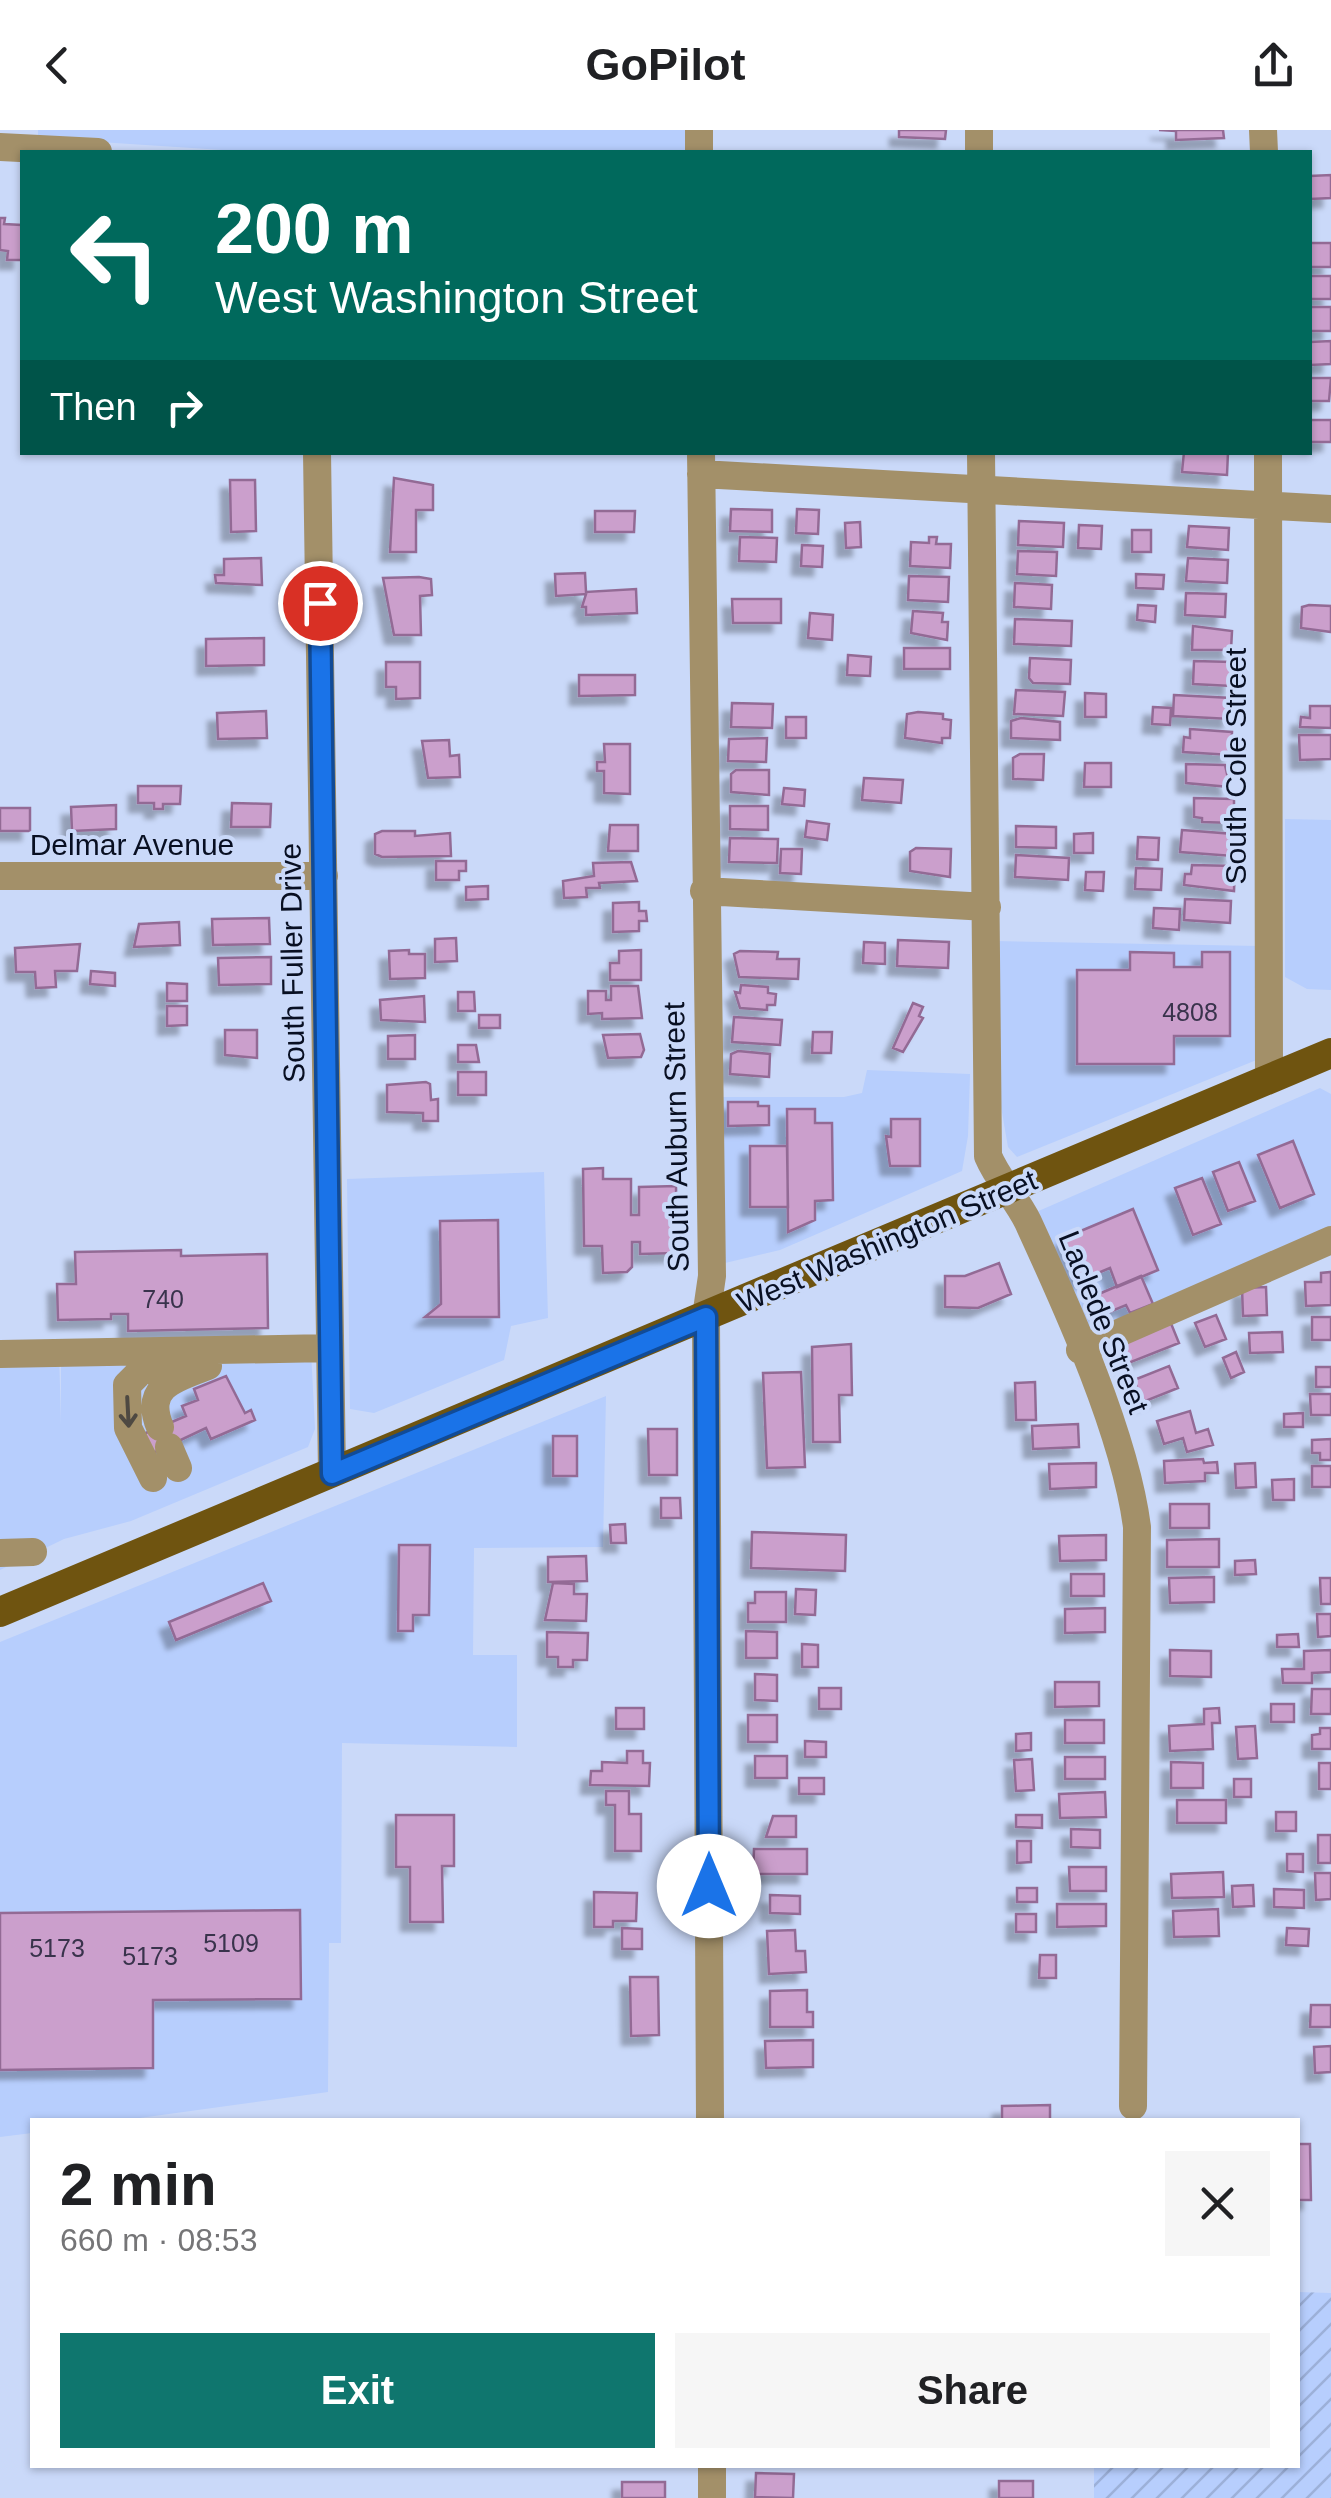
<!DOCTYPE html>
<html lang="en">
<head>
<meta charset="utf-8">
<style>
  :root { --surface:#fff; --page:#f6f6f6; --text:#202124; --muted:#757577; --accent:#0f766e }
  body { margin:0; font-family:Arial,sans-serif; background:var(--page); color:var(--text); height:100vh; display:flex; flex-direction:column; font-size:38px; white-space:nowrap }
  * { box-sizing:border-box; margin:0 }
  p { font-size:32px; color:var(--muted) }
  .icon { flex:none; width:55px; height:55px; fill:none; stroke:currentColor; stroke-width:2; stroke-linecap:round; stroke-linejoin:round }
  .map { position:relative; flex:1; overflow:hidden }
  .panel { position:absolute; left:30px; top:1988px; width:1270px; height:350px; display:flex; flex-direction:column; background:var(--surface); border-radius:0px; box-shadow:0 2px 8px #0004 }
  .panel>* { flex:none }
  .guide { position:absolute; left:20px; top:20px; width:1292px; height:305px; border-radius:0px; box-shadow:0 2px 8px #0004; background:#00695c; color:#fff; overflow:hidden }
  .pin { position:absolute; display:grid; place-items:center; width:85px; height:85px; color:#fff; margin:-42px; border:5px solid #fff; border-radius:50%; box-shadow:0 2px 10px #0007 }
  .me { position:absolute; width:110px; margin:-55px; rotate:0deg; stroke-linejoin:round; filter:drop-shadow(0 0 8px #0008) }
  .turn { display:flex; align-items:center; gap:35px; height:210px; padding:0 30px; font-size:45px }
  .turn .icon { width:130px; height:130px; stroke-width:2.5 }
  .turn b { display:block; font-size:70px; line-height:85px }
  .then { display:flex; align-items:center; height:95px; padding:0 30px; background:#0003; gap:20px; font-size:38px }
  .round { display:grid; place-items:center; flex:none; width:105px; height:105px; border-radius:0px; background:var(--page) }
  .summary { display:flex; align-items:center; justify-content:space-between; height:170px; padding:0 30px }
  h1 { font-size:60px; font-weight:800; line-height:75px }
  .primary-button { display:flex; gap:20px; margin-top:auto; padding:20px 30px }
  .primary-button a { flex:1; height:115px; border-radius:0px; background:var(--accent); color:#fff; font-size:40px; font-weight:800; line-height:115px; text-align:center }
  .primary-button a+a { background:var(--page); color:var(--text) }
  header { display:flex; justify-content:space-between; align-items:center; height:130px; padding:0 30px; background:var(--surface); font-size:45px; font-weight:800 }
  .map>svg:first-child { display:block }
  .built { fill:#b7cefd }
  .industrial { fill:url(#industrial-furrows) }
  .building { fill:#cb9fcc; stroke:#936b95; stroke-width:2.5; filter:url(#shadow) }
  .lines { fill:none; stroke-linecap:round; stroke-linejoin:round }
  .minor { stroke:#a39069; stroke-width:28 }
  .major { stroke:#6f5410; stroke-width:30 }
  .oneway { stroke:#4e4942 }
  .route-casing { stroke:#114b97; stroke-width:25 }
  .route { stroke:#1a73e8; stroke-width:18 }
  .labels { text-anchor:middle; dominant-baseline:central; stroke-width:8; stroke-linejoin:round; paint-order:stroke }
  .number-label { font-size:25px; fill:#39334c }
  .street-label { font-size:30px; fill:#080f22; stroke:#cad9f9 }
</style>
</head>
<body>
<header><svg class="icon" aria-label="back" viewBox="0 0 24 24"><path d="M15 5l-7 7 7 7"/></svg>GoPilot<svg class="icon" aria-label="share" viewBox="0 0 24 24"><path d="M12 15V3M7 8l5-5 5 5M5 13v7h14v-7"/></svg></header>
<div class="map">
<svg width="1331" height="2368" viewBox="0 0 1331 2368">
  <defs>
    <pattern id="industrial-furrows" width="10" height="10" patternUnits="userSpaceOnUse" patternTransform="scale(2.5)"><rect width="10" height="10" fill="#b7cefd"/><path d="M-1 1l2-2M0 10L10 0M9 11l2-2" fill="none" stroke="#9cb0d9"/></pattern>
    <filter id="shadow"><feDropShadow dx="-9" dy="9" stdDeviation="2.5" flood-color="#0004"/></filter>
  </defs>
  <rect width="100%" height="100%" fill="#cad9f9"/>
  <!-- built -->
  <path class="built" d="M38 0H688V22H253L38 8Z
    M1285 689 1331 690V860L1307 859 1285 847Z
    M995 811 1259 816V929L1017 1027 1008 1017 996 948Z
    M867 940 970 944 968 1006 962 1041 780 1120 725 1133 719 967H844L862 963Z
    M1320 958 1331 964V1106L1084 1203 1034 1083Z
    M544 1042 548 1188 511 1196 504 1230 374 1283 350 1279 347 1049Z
    M61 1214 311 1221 315 1299 308 1317 131 1391 64 1409 0 1440V1220H59L61 1295Z
    M606 1266 603 1417 474 1418 473 1525H517V1617L342 1613 341 1813H329L328 1962 125 1990H32V2003L0 2007V1512Z"/>
  <!-- industrial -->
  <path class="industrial" d="M1298 2162 1331 2163V2368H1094V2335H1298Z"/>
  <!-- building -->
  <path class="building" d="M899 0H946L945 9 899 7Z
    M1159 0H1223L1224 8 1176 10V1Z
    M1331 45V68L1310 69V46Z
    M0 88H5L4 94 22 95V130H7L8 121 0 120Z
    M1310 113H1331V137H1310Z
    M1310 146H1331V169H1310Z
    M1310 177H1331V201H1310Z
    M1331 211V234L1310 235V212Z
    M1310 248H1331L1329 271H1310Z
    M1310 290H1331V312H1310Z
    M1184 322H1228L1227 345 1182 342Z
    M394 348 433 355V380H416V422H390Z
    M230 350H255L256 401 231 402Z
    M731 379 772 380V402L730 401Z
    M797 379 819 380 818 404 796 403Z
    M595 381H635L634 402H595Z
    M1019 391 1064 393 1063 417 1018 415Z
    M860 392 861 417 846 418 845 393Z
    M1079 395 1102 396 1101 419 1078 418Z
    M1189 396 1229 398 1228 420 1187 417Z
    M1132 400H1151V422H1132Z
    M740 407 777 408 776 432 739 431Z
    M929 407H937L936 414H951L950 438 910 436 911 412 929 413Z
    M802 415 823 416 822 437 801 436Z
    M1018 421 1057 422 1056 446 1017 444Z
    M261 428 262 455 216 453 215 445H224V429Z
    M1188 428 1228 430 1227 453 1186 451Z
    M585 443 586 462 636 459 637 483 586 485V477H582L586 464 556 466 555 444Z
    M1136 444 1164 445 1163 459 1136 458Z
    M909 446 949 447 948 472 908 470Z
    M419 447 431 449 432 465 420 466 421 505H394L383 448Z
    M1015 453 1052 455 1051 479 1014 477Z
    M1186 463 1226 464 1225 487 1185 485Z
    M732 469H781V493H733Z
    M1138 475 1156 476 1155 492 1137 490Z
    M1309 475 1331 476V502L1301 498 1302 477Z
    M913 481 943 483 942 492H948L947 510 911 503Z
    M810 483 833 485 832 510 808 508Z
    M1015 489 1072 491 1071 516 1014 514Z
    M1193 496 1232 501 1231 520H1192Z
    M264 508V535L206 536V509Z
    M904 518H950V539H904Z
    M848 525 871 527 870 546 847 545Z
    M1030 528 1071 530 1070 554 1033 553 1029 548Z
    M1194 531 1233 532 1232 556 1193 554Z
    M386 532H420V568L396 569V557H386Z
    M579 545H635V565L579 566Z
    M1016 560 1065 562 1063 586 1014 584Z
    M1085 563 1106 564V587H1085Z
    M1174 565 1232 568 1231 589 1173 586Z
    M732 573 773 574 772 598 731 597Z
    M1310 576H1331V598L1300 597 1301 587 1310 588Z
    M1153 577 1171 578 1170 595 1152 594Z
    M266 581 267 608 218 609 217 583Z
    M918 582 943 584V589L951 590 950 608H942V613L905 608 907 584Z
    M786 587H806V608H786Z
    M1021 588 1060 592V610L1011 608V591Z
    M1190 599 1232 602 1231 625 1183 622 1184 607 1190 608Z
    M1299 605H1331V629L1300 630Z
    M767 608 766 632 728 631 729 609Z
    M449 610 450 626 459 625 460 647 428 648 422 611Z
    M604 614H630V664L604 663V641H597V632H605Z
    M1020 624H1044L1043 650 1013 649V628Z
    M1085 633H1111V657H1084Z
    M1186 634 1225 635 1230 657 1186 653Z
    M736 640H769V665L731 662V644Z
    M864 648 903 650 901 673 862 670Z
    M138 656H181L180 674H163V679H154V673H138Z
    M784 658 805 660 804 676 782 674Z
    M1194 668 1234 669V693L1202 692V688L1194 687Z
    M232 673 271 674 270 697H231Z
    M116 675V699L72 701 71 677Z
    M730 676H768V700L730 699Z
    M0 678H30V701H0Z
    M807 691 829 694 827 710 805 707Z
    M610 695H638V721H608Z
    M1016 696 1056 697V718L1016 717Z
    M1182 700 1234 704 1233 726 1180 722Z
    M382 701H415V706L450 703 451 726 382 727 375 724V704Z
    M1093 703V723H1074V704Z
    M1138 707 1159 708 1158 730 1137 729Z
    M730 708 778 709 777 733 729 732Z
    M916 718 951 719 950 747 910 741V722Z
    M781 719H802L801 744 780 743Z
    M1016 725 1069 728 1068 750 1015 747Z
    M436 731H466V741H459V750H436Z
    M631 732 637 751 599 753 600 758H586L587 767 564 768 563 751 594 746 593 733Z
    M1192 735 1235 736 1234 761 1184 755 1185 744H1191Z
    M1136 738 1162 739 1161 760 1135 759Z
    M1086 742H1104L1103 761 1085 760Z
    M488 756V769L466 770V757Z
    M1185 769 1231 771 1230 793 1184 790Z
    M639 772V781H646L647 791H639V801L613 802V773Z
    M1154 778 1180 779 1179 800 1153 798Z
    M269 788 270 814 213 815 212 789Z
    M179 792 180 815 134 817 139 794Z
    M456 808 457 831 435 832V809Z
    M898 810 949 812 948 838 897 836Z
    M864 812 885 813V834L863 833Z
    M80 814 77 841H55L56 857 36 858 35 842H16L15 818Z
    M409 820V824H425V848L390 849 389 821Z
    M641 820V850H610V833H619V821Z
    M740 821 778 822 777 829H799L798 849 739 847 734 824Z
    M1130 822 1174 823V837H1202V822H1230V906H1174V934H1077V840H1130Z
    M271 827V854L219 855 218 828Z
    M91 841 115 843V856L90 854Z
    M167 853 187 854V871H167Z
    M741 855 768 857V863L776 864 775 875H767V880L740 878 735 862 740 863Z
    M611 856H638L642 888 602 889V883L588 884V861H606V870H611Z
    M458 862H474L475 881H458Z
    M424 866 425 892 381 890 380 870Z
    M913 873 923 877 919 886 923 888 903 922 893 918Z
    M167 876H187V895L167 896Z
    M479 885H500V898H479Z
    M734 887 782 890 780 915 732 912Z
    M225 900H257V928L225 925Z
    M813 902H832L831 923H812Z
    M640 904 644 920 641 927 608 928 603 905Z
    M415 905V929H388V906Z
    M458 915H476L479 932H458Z
    M738 921 770 924 769 947 730 944 731 924Z
    M458 942H486V965H458Z
    M426 952 430 954 431 970 438 969V991H423V983L387 982V955Z
    M728 972H758V976H769V995L728 996Z
    M787 979H815V993H832L833 1070 815 1071V1090L788 1102Z
    M891 989H920V1036H890L886 1006 891 1007Z
    M1293 1011 1314 1064 1280 1078 1258 1025Z
    M750 1016H787L788 1077H750Z
    M1239 1032 1255 1071 1228 1081 1213 1042Z
    M603 1038V1049H631V1085H639V1057L676 1056 677 1123 640 1124V1112H632V1137L627 1142 603 1143 602 1116H584L583 1039Z
    M1202 1048 1221 1094 1193 1105 1175 1058Z
    M1133 1079 1158 1140 1117 1157 1110 1138 1081 1150 1064 1108Z
    M498 1090 499 1187H425L441 1174 440 1091Z
    M181 1120V1126L267 1124 268 1198 128 1201V1184H111V1189L58 1190 57 1154H76L75 1122Z
    M999 1133 1011 1164 978 1178 945 1177V1146H965Z
    M1331 1142V1175L1306 1176 1305 1152H1321V1143Z
    M1141 1146 1153 1174 1130 1183 1126 1175 1102 1185 1094 1166Z
    M1266 1157 1267 1185 1243 1186 1242 1158Z
    M1216 1185 1226 1209 1205 1217 1195 1193Z
    M1312 1187H1331V1210H1312Z
    M1170 1191 1179 1213 1126 1234 1117 1212Z
    M1282 1202 1283 1222 1250 1223 1249 1203Z
    M851 1214 852 1265H839L840 1312H813L812 1217Z
    M1236 1222 1244 1242 1231 1248 1223 1228Z
    M1169 1236 1178 1258 1143 1272 1134 1250Z
    M1316 1237H1331V1257H1316Z
    M801 1242 805 1337 767 1338 763 1243Z
    M226 1246 245 1283 251 1280 255 1290 211 1309 206 1298 149 1325 141 1305 186 1286 182 1276 198 1270 194 1259Z
    M1035 1252 1036 1290H1016L1015 1253Z
    M1310 1264H1331V1285H1311Z
    M1190 1281 1196 1303 1208 1299 1213 1315 1187 1322 1183 1308 1164 1314 1157 1291Z
    M1303 1283V1297H1284V1284Z
    M1078 1294 1079 1317 1033 1319 1032 1296Z
    M648 1299H677V1345H649Z
    M553 1306H577V1346H553Z
    M1331 1309V1330H1320V1323H1312V1310Z
    M1203 1329 1204 1333 1217 1332 1218 1343H1205V1351L1165 1353 1164 1331Z
    M1096 1333V1357L1050 1359 1049 1334Z
    M1255 1333 1256 1357 1236 1358 1235 1334Z
    M1312 1336H1331V1357H1312Z
    M1294 1349V1370H1273L1272 1350Z
    M661 1368H680L681 1388H661Z
    M1170 1374H1209V1398H1170Z
    M625 1394 626 1413H611L610 1395Z
    M752 1402 846 1405 845 1441 751 1438Z
    M1106 1405V1430L1060 1431 1059 1406Z
    M1219 1409V1437H1167V1410Z
    M399 1415H430L429 1485H413V1501H398Z
    M586 1426 587 1451 548 1452V1427Z
    M1255 1430 1256 1444 1235 1445V1431Z
    M1071 1444H1104V1466H1071Z
    M1214 1447V1472L1170 1473 1169 1448Z
    M1320 1448H1331V1474H1321Z
    M263 1453 271 1471 176 1510 169 1492Z
    M553 1453 574 1454V1464H587L586 1491 545 1490Z
    M796 1459 816 1460 815 1485 795 1484Z
    M755 1462H786V1492H748V1473H755Z
    M1105 1478V1502L1065 1503V1479Z
    M1317 1484H1331V1506L1318 1507Z
    M746 1501 777 1502V1528H746Z
    M547 1502 588 1503 587 1530H573V1537H558V1527H547Z
    M1298 1504 1299 1517H1277V1505Z
    M802 1514 818 1515V1537H802Z
    M1170 1520 1211 1521V1547L1170 1546Z
    M1331 1520V1542L1312 1543V1553H1283L1282 1539H1304V1521Z
    M755 1544 777 1545V1571L755 1570Z
    M1055 1552H1099V1576L1055 1577Z
    M819 1558H841V1579H819Z
    M1312 1559H1331V1584H1311Z
    M1271 1574H1294V1592H1271Z
    M616 1578H644V1599H616Z
    M1219 1578 1220 1593H1212L1213 1619 1170 1621 1169 1596 1204 1594V1579Z
    M748 1585H777V1612H748Z
    M1065 1590H1104V1613H1065Z
    M1255 1596 1257 1628 1238 1629 1236 1597Z
    M1320 1598H1331V1619H1312V1605L1320 1604Z
    M1031 1603V1620L1016 1621V1604Z
    M805 1611 826 1612V1627H805Z
    M627 1621H643V1633H650L649 1656 590 1655 591 1641H602V1632L627 1633Z
    M755 1626H787V1648H755Z
    M1065 1627H1105V1649H1065Z
    M1032 1629 1034 1660 1016 1661 1014 1630Z
    M1171 1632 1203 1633V1658H1171Z
    M1319 1633H1331V1659H1319Z
    M799 1648H824V1664H799Z
    M1234 1649H1251V1667H1234Z
    M606 1661H629V1684H641V1721H615V1675H606Z
    M1105 1662 1106 1687 1060 1688 1059 1664Z
    M1177 1670H1226V1693H1177Z
    M1276 1682H1296V1701H1276Z
    M396 1685H454V1736H442L443 1792H410V1737H396Z
    M1016 1685H1042V1698L1016 1697Z
    M773 1686H796V1707H766Z
    M1071 1699 1100 1700V1718L1071 1717Z
    M1318 1705H1331V1733H1318Z
    M1017 1711H1031V1732L1017 1733Z
    M754 1719H807V1744H753Z
    M1287 1724H1303V1742L1287 1741Z
    M1069 1737H1106V1761H1070Z
    M1223 1742 1224 1767 1172 1768 1171 1744Z
    M1315 1743H1331V1769L1316 1770Z
    M1253 1755 1254 1776 1233 1777 1232 1756Z
    M1017 1758H1037V1772H1017Z
    M1274 1759 1304 1760V1778L1274 1777Z
    M594 1762 637 1763 636 1791H613V1797H594Z
    M770 1765 800 1766V1784L770 1783Z
    M1057 1774H1106V1796L1057 1797Z
    M1218 1779 1219 1806 1174 1807 1173 1781Z
    M300 1780 301 1869 153 1870V1938L0 1940V1783Z
    M1016 1784H1036V1802H1016Z
    M622 1798 642 1799V1819H622Z
    M1287 1798 1309 1799 1308 1816 1286 1815Z
    M795 1800 796 1821H805L806 1842 769 1844 767 1801Z
    M1040 1825H1056V1848H1039Z
    M630 1847H658L659 1905 631 1906Z
    M807 1860V1882H813V1897H770V1861Z
    M1311 1875H1331V1897H1310Z
    M813 1910V1937L766 1938 765 1911Z
    M1331 1916V1942L1315 1943 1314 1917Z
    M1050 1975V1990H1002V1976Z
    M1298 2014H1310L1311 2070H1298Z
    M756 2343 794 2344 793 2368 755 2367Z
    M999 2351H1033V2368H999Z
    M622 2352H665V2368H622Z"/>
  <g class="lines">
    <!-- minor -->
    <path class="minor" d="M699 0V22
      M979 0V22
      M1263 0 1264 22
      M0 17 98 22
      M317 322 332 1343
      M701 322 712 1146 706 1187 710 1990
      M981 322 988 1026C998 1050 1017 1069 1028 1092 1068 1179 1125 1304 1137 1397L1133 1976
      M1268 322 1269 949
      M701 344 1331 379
      M0 746H324
      M704 761 987 777
      M1080 1220 1331 1110
      M0 1224 330 1218
      M160 1297C143 1256 176 1248 208 1236
      M169 1317 178 1338
      M153 1348 128 1298 127 1255 141 1241 174 1236
      M0 1423 33 1422
      M712 2335V2368"/>
    <!-- major -->
    <path class="major" d="M0 1482 1331 923"/>
  </g>
  <!-- one-way arrows -->
  <defs><path id="oneway-shaft" d="M-6 0H5M1.5-3L5.5 0L1.5 3" fill="none" stroke-width="1.6" stroke-linecap="round" stroke-linejoin="round" transform="scale(2.5)"/></defs>
  <use class="oneway" href="#oneway-shaft" transform="translate(128 1282) rotate(87)"/>
  <g class="lines">
    <!-- route casing -->
    <g class="route-casing">
      <path id="route" d="M320 473 332 1344 706 1187 709 1756"/>
    </g>
    <!-- route -->
    <use href="#route" class="route"/>
  </g>
  <g class="labels">
    <!-- number labels -->
    <g class="number-label">
      <text x="1190" y="882">4808</text>
      <text x="163" y="1169">740</text>
      <text x="231" y="1813">5109</text>
      <text x="57" y="1818">5173</text>
      <text x="150" y="1826">5173</text>
    </g>
    <!-- street labels -->
    <g class="street-label">
      <text transform="translate(1235 636) rotate(-90)">South Cole Street</text>
      <text x="132" y="714">Delmar Avenue</text>
      <text transform="translate(292 833) rotate(-91)">South Fuller Drive</text>
      <text transform="translate(676 1007) rotate(-91)">South Auburn Street</text>
      <text transform="translate(887 1111) rotate(-23)">West Washington Street</text>
      <text transform="translate(1104 1192) rotate(68)">Laclede Street</text>
    </g>
  </g>
</svg>
<div class="pin" style="left:320px;top:473px;background:#d93025"><svg class="icon" aria-label="arrive" viewBox="0 0 24 24"><path d="M6 21V4h12l-3 4 3 4H6"/></svg></div>
<svg class="me" style="left:709px;top:1756px" viewBox="-20 -20 40 40"><circle r="19" fill="#fff"/><path d="M0-13L10 11 0 6-10 11z" fill="#1a73e8"/></svg>
<div class="guide">
<div class="turn"><svg class="icon" aria-label="left" viewBox="0 0 24 24"><path d="M17 20v-9H6M10 6l-5 5 5 5"/></svg><div><b>200 m</b>West Washington Street</div></div>
<div class="then">Then<svg class="icon" aria-label="right" viewBox="0 0 24 24"><path d="M7 20v-9h11M14 6l5 5-5 5"/></svg></div>
</div>
<section class="panel">
<div class="summary"><div><h1>2 min</h1><p>660 m · 08:53</p></div><a class="round"><svg class="icon" aria-label="close" viewBox="0 0 24 24"><path d="M6 6l12 12M18 6L6 18"/></svg></a></div>
<div class="primary-button"><a>Exit</a><a>Share</a></div>
</section>
</div>
</body>
</html>
